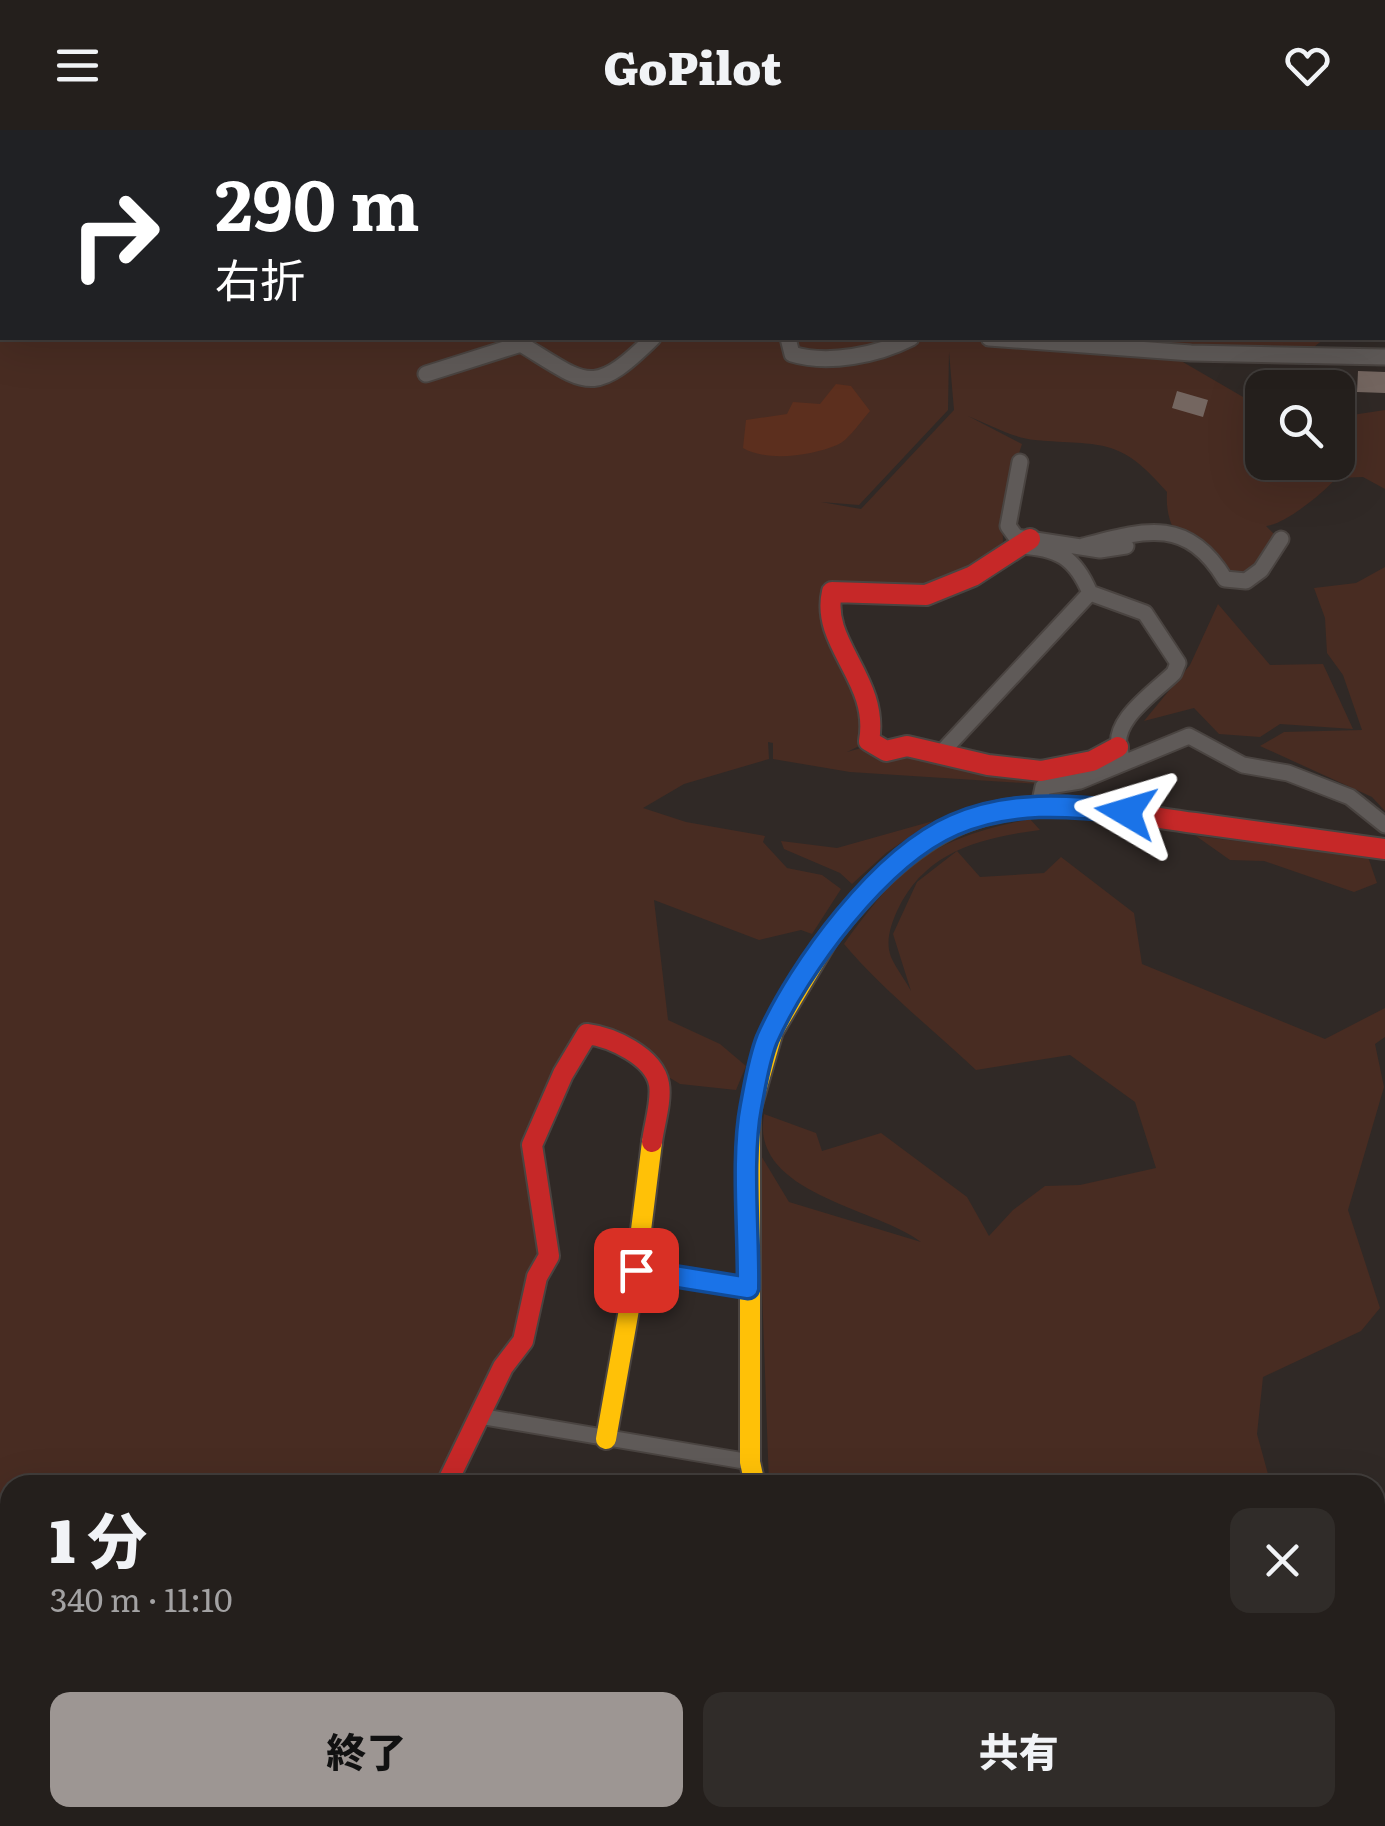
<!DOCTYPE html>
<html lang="ja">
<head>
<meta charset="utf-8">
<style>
  :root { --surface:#241f1c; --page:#302c29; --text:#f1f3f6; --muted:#a3a2a3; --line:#413d3b; --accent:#9d9693 }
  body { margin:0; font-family:Literata,"Noto Sans JP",serif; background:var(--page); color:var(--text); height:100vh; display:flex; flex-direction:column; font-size:38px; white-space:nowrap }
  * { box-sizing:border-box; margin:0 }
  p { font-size:32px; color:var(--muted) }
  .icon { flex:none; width:55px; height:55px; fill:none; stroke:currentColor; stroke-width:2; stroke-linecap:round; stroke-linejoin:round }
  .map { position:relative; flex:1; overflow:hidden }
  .side { position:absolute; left:0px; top:1345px; width:1385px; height:352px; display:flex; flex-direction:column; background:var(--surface); border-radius:30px 30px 0 0; box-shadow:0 10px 40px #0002,0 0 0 2px var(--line) }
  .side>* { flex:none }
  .guide { position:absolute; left:0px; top:0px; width:1385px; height:210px; box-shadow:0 10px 40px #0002,0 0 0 2px var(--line); background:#202124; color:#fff; overflow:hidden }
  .buttons { position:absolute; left:1245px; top:240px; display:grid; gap:20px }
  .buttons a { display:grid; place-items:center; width:110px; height:110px; border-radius:20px; background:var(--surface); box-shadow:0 10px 40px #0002,0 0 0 2px var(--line); font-size:50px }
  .pin { position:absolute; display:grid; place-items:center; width:85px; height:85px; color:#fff; margin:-42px; border-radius:20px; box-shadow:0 5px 15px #0006 }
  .me { position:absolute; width:110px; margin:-55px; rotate:277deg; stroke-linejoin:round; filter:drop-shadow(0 0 8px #0008) }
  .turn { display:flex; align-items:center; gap:35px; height:210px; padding:0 50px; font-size:45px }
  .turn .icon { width:130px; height:130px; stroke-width:2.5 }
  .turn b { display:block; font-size:70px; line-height:85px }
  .round { display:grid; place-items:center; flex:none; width:105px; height:105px; border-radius:20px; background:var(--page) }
  .summary { display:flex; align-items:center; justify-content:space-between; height:170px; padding:0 50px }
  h1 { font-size:60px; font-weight:800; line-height:75px }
  .button { display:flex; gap:20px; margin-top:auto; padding:20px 50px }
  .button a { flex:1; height:115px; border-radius:20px; background:var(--accent); color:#111; font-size:40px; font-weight:800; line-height:115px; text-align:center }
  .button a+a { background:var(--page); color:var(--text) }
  header { display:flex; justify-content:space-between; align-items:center; height:130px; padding:0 50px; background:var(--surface); font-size:45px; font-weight:800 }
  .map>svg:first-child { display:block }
  .green { fill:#482c22; fill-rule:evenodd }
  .water { fill:#5c2f1e }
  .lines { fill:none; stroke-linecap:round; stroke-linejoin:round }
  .stream { stroke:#5c2f1e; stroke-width:5 }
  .building { fill:#746660 }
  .street-casing { stroke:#4a4441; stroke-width:19 }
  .fast-casing { stroke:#4a4441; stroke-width:24 }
  .slow-casing { stroke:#4a4441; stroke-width:24 }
  .jam-casing { stroke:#4a4441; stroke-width:24 }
  .street { stroke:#5f5a58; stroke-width:15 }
  .fast { stroke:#4caf50; stroke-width:20 }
  .slow { stroke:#ffc107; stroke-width:20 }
  .jam { stroke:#c62828; stroke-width:20 }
  .route-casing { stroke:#114b97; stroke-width:25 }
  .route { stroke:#1a73e8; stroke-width:18 }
</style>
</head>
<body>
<header><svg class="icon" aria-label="menu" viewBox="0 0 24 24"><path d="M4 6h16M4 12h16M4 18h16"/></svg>GoPilot<svg class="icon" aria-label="heart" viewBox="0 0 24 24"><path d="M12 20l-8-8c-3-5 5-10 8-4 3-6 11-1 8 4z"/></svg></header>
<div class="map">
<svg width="1385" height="1696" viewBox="0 0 1385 1696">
  <rect width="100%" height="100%" fill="#302926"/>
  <!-- green -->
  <path class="green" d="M0 0H803L2 2V208H994L1164 221 1262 278V332H1338V293L1352 285 1385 280V359L1363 347 1336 348C1325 362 1284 395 1266 396L1276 406 1261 440 1228 450C1195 422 1164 410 1167 362 1119 306 1102 316 1035 310 1013 308 988 294 968 286L1022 314 1002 376 1003 412 984 432 918 462 863 453 827 477 865 561 861 615 847 622 868 616 897 624 972 629 1055 655 850 642 773 629V613L768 612 769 629 684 654 643 678 686 692 765 706 763 712 787 738 822 745 841 759 812 804 801 800 759 810 654 770 668 890 720 914 746 936 736 960 680 954 589 899 532 1015 545 1123 520 1208 442 1355H10V1688H630L633 1696H0ZM949 222 954 280 861 379 821 372 859 375 948 280Z
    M1114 208H1325L1314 217 1206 216Z
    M1385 437V681L1372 667 1260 616 1284 602 1362 600 1343 545 1327 523 1325 488 1314 458 1356 453Z
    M1218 474 1270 535 1323 534 1353 599 1280 594 1260 607 1219 604 1194 578 1144 591 1190 535Z
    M1030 689 1040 700C980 708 925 721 897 781 891 795 885 811 891 827 896 838 905 850 911 861L893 804 917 752 957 721 980 747 1044 743 1061 727 1134 783 1142 834 1325 909 1385 878V907L1375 914 1384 957 1348 1080 1380 1178 1361 1201 1263 1247 1257 1304 1271 1355H769L757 1019 789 1072 921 1112C876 1077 749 1064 764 984L816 1003 822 1021 881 1003 967 1067 989 1106 1013 1080 1045 1056 1080 1055 1156 1038 1135 972 1070 925 976 940C932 899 881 858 844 814 903 732 930 710 1030 689Z
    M933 691 886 723 852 754 840 743 784 719 781 711 837 718Z
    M1196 706 1368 727 1377 753 1354 762 1264 731 1230 730Z
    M1375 1401 1385 1404V1696H758L773 1688H1375Z"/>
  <!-- water -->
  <path class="water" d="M836 254 851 256 870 281C861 291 848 311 837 315 811 326 767 332 743 318L746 290 787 284 793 272 820 274Z"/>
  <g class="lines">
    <!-- stream -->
    <path class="stream" d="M1372 0V2"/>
  </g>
  <!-- building -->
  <path class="building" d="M1358 241 1385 242V263L1357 262Z
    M1177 261 1208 270 1203 287 1172 278Z"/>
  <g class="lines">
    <!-- street casing -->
    <g class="street-casing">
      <path id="street" d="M1382 119 1385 116
        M788 208 792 224C828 235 878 225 911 208
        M989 208 1191 223 1385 227
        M426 244 521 214C587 254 592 268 653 208
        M1020 332 1008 396 1016 407 1100 420 1126 416
        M1083 416C1144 400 1187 386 1225 449L1246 451 1261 440 1281 409
        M1090 463 1145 483 1178 533 1174 543C1155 562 1107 593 1121 623
        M941 623 1090 463C1075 427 1058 418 1019 416
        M1039 676 1043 657 1080 651 1189 606 1243 635 1288 643 1350 667 1385 695
        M636 1140 749 1158
        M479 1286 750 1332
        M548 1688 553 1696
        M1017 1688 1025 1696"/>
    </g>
    <!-- fast casing -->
    <g class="fast-casing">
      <path id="fast" d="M1382 62 1385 65
        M947 1688 949 1696"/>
    </g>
    <!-- slow casing -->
    <g class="slow-casing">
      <path id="slow" d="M1331 0 1333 2
        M606 1309 636 1140 652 1012
        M755 1355 750 1332V981L773 901 829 807"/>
    </g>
    <!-- jam casing -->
    <g class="jam-casing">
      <path id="jam" d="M1030 409 973 446 926 465 832 462C820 514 880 550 869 611L886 621 907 616 988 635 1041 641 1092 631 1118 617
        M829 807C865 762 907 716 961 693 1035 661 1118 683 1195 693 1258 702 1322 710 1385 719
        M446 1355 503 1237 523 1211 537 1147 549 1126 532 1015 563 944 587 904C611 907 654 926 659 954 662 971 654 995 652 1012"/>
    </g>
    <!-- street -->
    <use href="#street" class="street"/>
    <!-- fast -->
    <use href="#fast" class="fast"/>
    <!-- slow -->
    <use href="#slow" class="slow"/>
    <!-- jam -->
    <use href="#jam" class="jam"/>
  </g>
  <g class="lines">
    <!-- route casing -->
    <g class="route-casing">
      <path id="route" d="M636 1140 748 1158C749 1104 741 1027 751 976 755 955 759 929 767 909 799 837 880 727 954 695 1009 671 1067 675 1126 682"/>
    </g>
    <!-- route -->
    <use href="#route" class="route"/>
  </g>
</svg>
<div class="buttons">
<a><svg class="icon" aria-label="search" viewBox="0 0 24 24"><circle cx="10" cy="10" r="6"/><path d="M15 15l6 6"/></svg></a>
</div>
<div class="pin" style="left:636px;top:1140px;background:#d93025"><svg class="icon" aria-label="arrive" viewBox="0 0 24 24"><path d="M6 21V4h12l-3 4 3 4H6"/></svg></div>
<svg class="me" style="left:1126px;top:682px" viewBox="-20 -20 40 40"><path d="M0-17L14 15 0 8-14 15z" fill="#1a73e8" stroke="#fff" stroke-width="4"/></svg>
<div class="guide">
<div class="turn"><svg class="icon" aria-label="right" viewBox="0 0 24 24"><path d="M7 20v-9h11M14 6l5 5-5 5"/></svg><div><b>290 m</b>右折</div></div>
</div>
<section class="side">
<div class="summary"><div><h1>1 分</h1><p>340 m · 11:10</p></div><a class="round"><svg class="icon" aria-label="close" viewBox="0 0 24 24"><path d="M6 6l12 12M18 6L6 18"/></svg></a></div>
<div class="button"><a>終了</a><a>共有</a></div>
</section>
</div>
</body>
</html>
